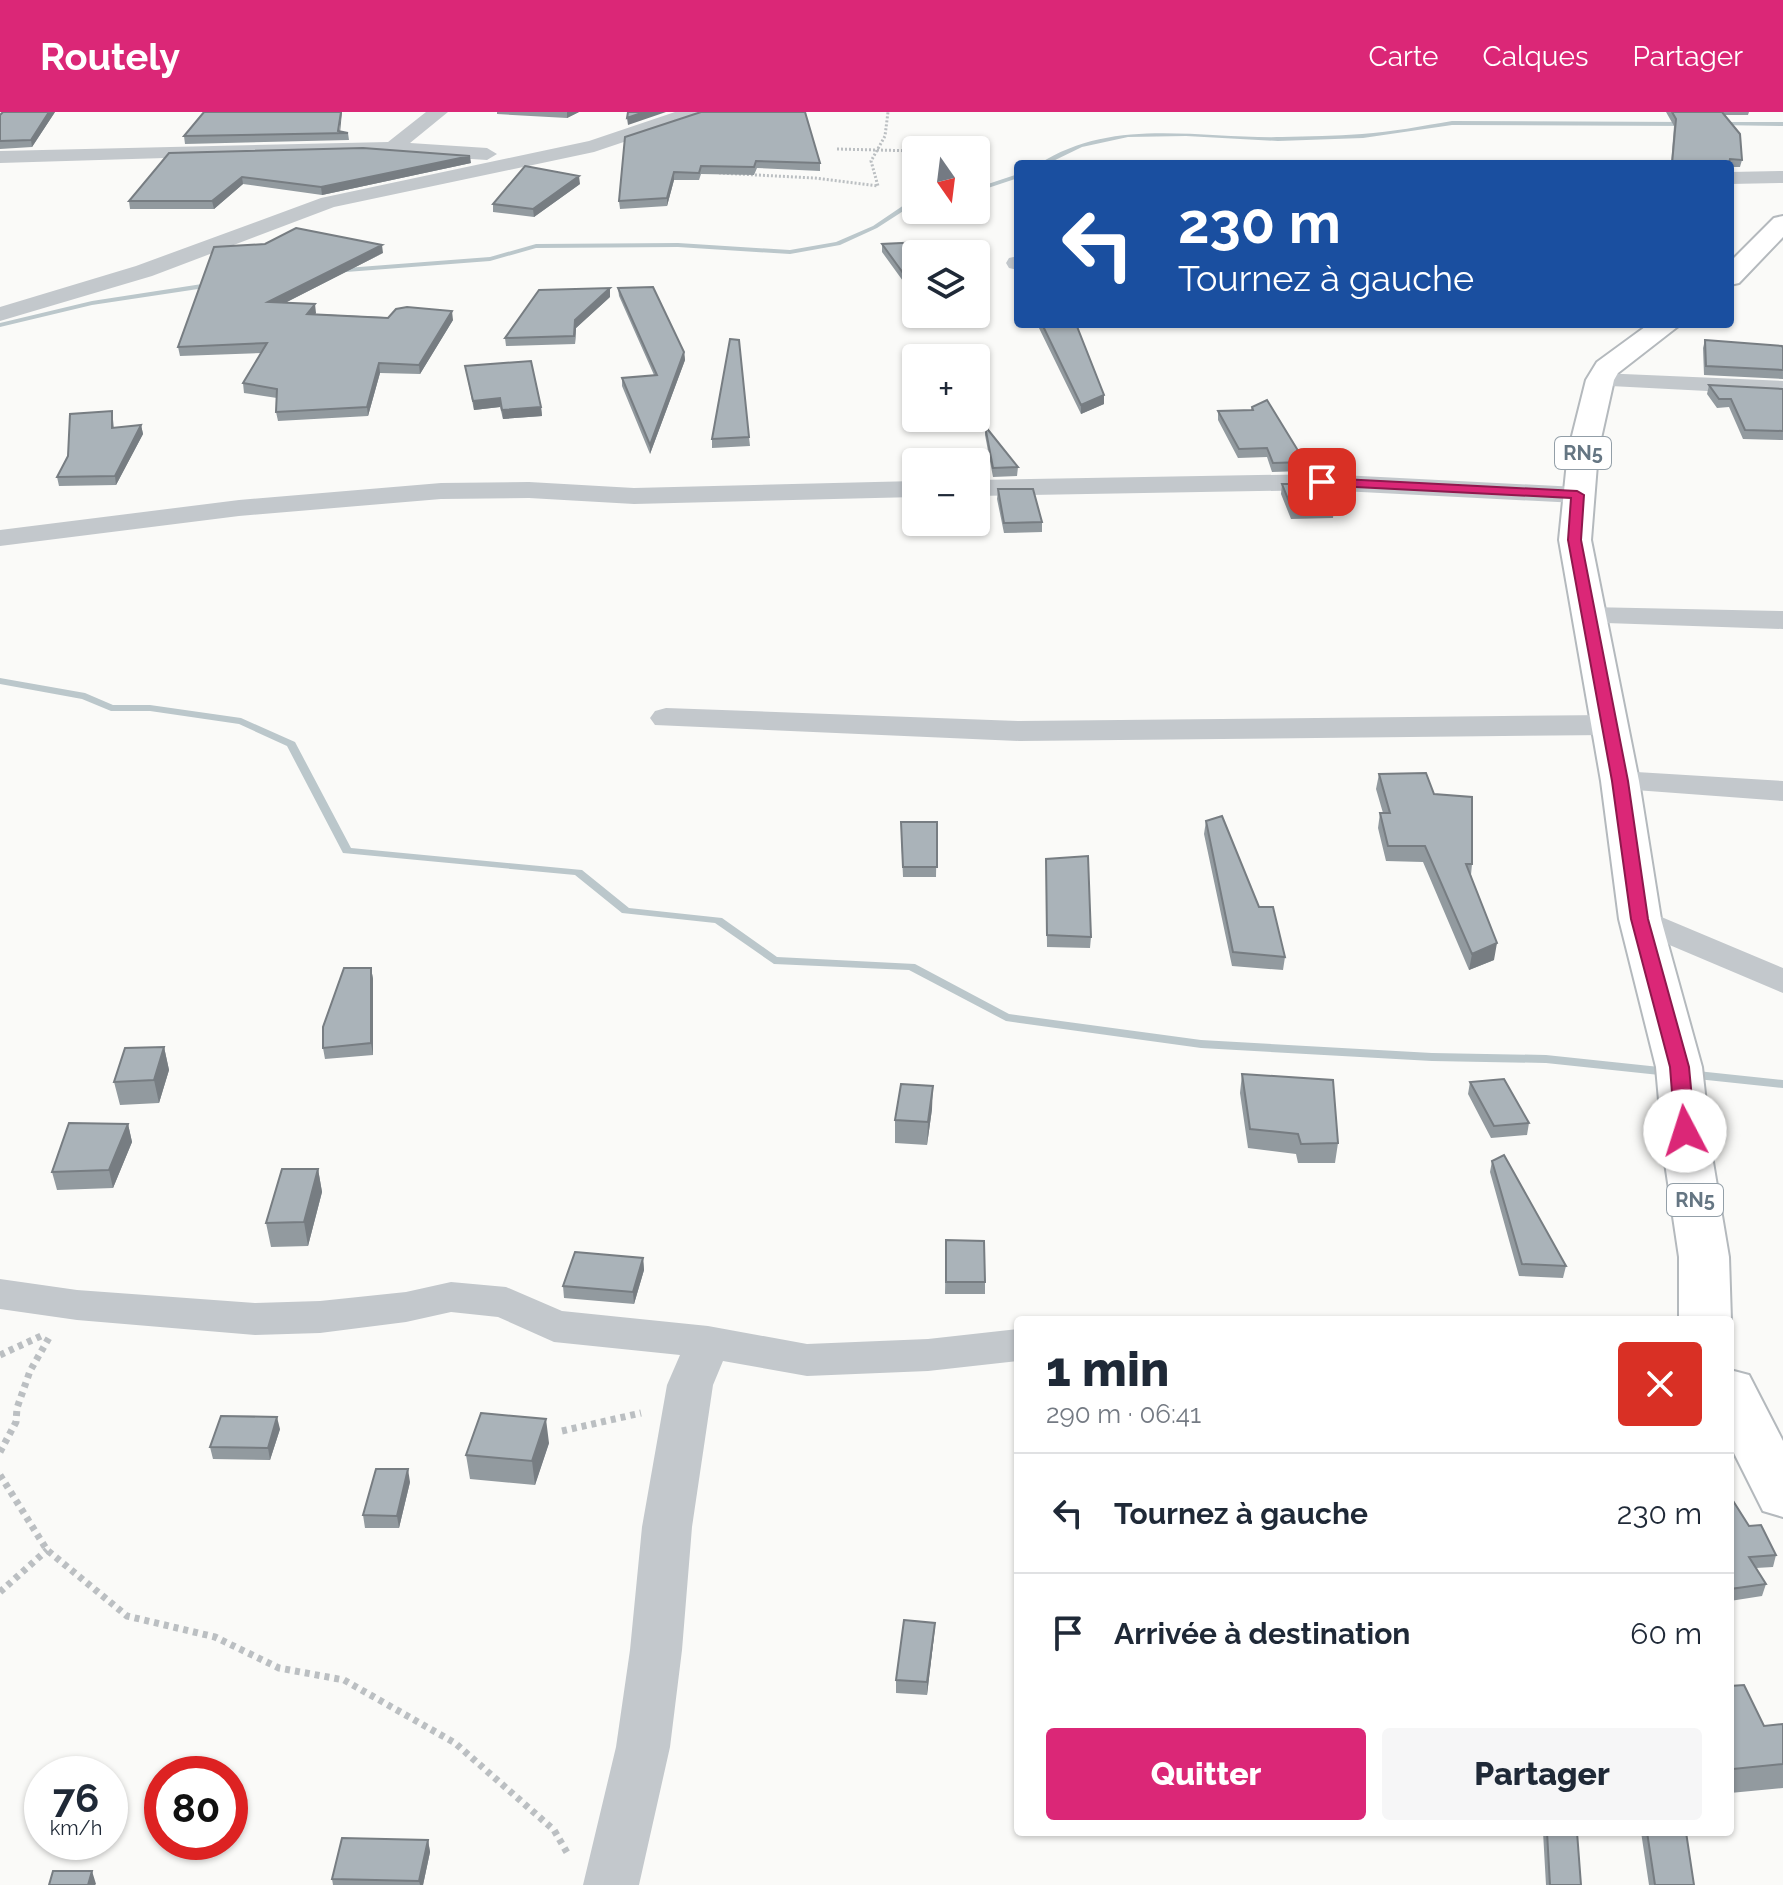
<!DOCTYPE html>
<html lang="fr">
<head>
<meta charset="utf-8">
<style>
  :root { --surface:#fff; --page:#f6f6f7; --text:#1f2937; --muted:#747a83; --line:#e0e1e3; --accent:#db2777 }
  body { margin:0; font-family:Raleway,sans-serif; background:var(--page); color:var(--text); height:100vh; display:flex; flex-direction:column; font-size:30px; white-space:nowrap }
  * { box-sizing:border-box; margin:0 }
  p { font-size:26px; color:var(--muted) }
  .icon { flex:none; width:44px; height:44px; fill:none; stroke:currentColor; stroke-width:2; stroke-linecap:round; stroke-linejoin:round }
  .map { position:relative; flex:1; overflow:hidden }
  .drawer { position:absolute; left:1014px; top:1204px; width:720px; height:520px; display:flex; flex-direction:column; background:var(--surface); border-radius:8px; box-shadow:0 2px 6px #0004 }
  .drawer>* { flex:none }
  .guide { position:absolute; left:1014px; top:48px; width:720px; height:168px; border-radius:8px; box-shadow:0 2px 6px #0004; background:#1a4fa0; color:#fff; overflow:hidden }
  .needle { width:52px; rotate:166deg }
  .buttons { position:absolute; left:902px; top:24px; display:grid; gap:16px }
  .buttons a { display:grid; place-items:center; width:88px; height:88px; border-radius:8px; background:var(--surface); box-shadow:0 2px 6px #0004; font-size:40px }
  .speed { position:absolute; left:24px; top:1644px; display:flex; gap:16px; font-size:40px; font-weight:700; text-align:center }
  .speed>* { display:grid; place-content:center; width:104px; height:104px; border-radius:50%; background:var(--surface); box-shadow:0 2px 6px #0004; line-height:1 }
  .speed small { font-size:20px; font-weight:400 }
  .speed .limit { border:12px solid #d22; background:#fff; color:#111 }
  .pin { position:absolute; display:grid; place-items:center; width:68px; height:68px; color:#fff; margin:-34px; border-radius:16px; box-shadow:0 4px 12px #0006 }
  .me { position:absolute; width:88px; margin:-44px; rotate:355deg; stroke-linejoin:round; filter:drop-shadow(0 0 6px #0008) }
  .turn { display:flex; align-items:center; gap:28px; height:168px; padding:0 32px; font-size:36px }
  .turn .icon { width:104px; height:104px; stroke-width:2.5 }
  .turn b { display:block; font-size:56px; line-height:68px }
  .round { display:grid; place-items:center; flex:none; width:84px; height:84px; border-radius:8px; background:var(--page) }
  .head { display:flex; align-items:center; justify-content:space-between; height:136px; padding:0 32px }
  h1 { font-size:48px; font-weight:800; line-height:60px }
  .cta { display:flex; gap:16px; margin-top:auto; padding:16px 32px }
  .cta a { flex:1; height:92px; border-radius:8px; background:var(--accent); color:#fff; font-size:32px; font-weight:800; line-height:92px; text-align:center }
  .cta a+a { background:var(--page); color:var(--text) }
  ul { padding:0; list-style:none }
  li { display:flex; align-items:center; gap:24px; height:120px; padding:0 32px; border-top:2px solid var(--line) }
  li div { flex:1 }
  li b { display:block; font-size:30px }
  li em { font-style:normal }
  header { display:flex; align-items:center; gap:48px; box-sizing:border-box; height:112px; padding:0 40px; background:var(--accent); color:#fff }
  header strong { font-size:38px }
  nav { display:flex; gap:44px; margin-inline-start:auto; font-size:28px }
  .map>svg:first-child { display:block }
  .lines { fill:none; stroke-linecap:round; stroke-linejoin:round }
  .stream { fill:#bbc7cb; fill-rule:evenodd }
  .trunk-casing { stroke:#b4b9bd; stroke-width:4 }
  .path-far1 { stroke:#bbbfc2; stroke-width:3; stroke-dasharray:2 2; stroke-linecap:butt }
  .path { stroke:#bbbfc2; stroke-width:7; stroke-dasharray:5 5; stroke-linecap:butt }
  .minor { fill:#c3c8cc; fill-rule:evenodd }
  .trunk { fill:#fff; fill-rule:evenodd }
  .wall { fill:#929a9f }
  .shaded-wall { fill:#777d82 }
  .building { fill:#aab3b9; stroke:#777d82; stroke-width:2 }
  .route { fill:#db2777; stroke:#8e194d; stroke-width:2 }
  .labels { text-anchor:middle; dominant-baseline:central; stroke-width:8; stroke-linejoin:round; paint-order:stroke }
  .shield { fill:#fff; stroke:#939fa8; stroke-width:2 }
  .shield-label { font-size:20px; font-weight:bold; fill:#657683 }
</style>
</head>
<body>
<header>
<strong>Routely</strong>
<nav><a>Carte</a><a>Calques</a><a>Partager</a></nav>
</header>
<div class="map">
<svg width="1783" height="1773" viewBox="0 0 1783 1773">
  <rect width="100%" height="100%" fill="#fafaf8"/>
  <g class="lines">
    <!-- stream -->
    <path class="stream" d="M1452 9 1688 10 1691 12 1688 14 1452 13 1363 26 1278 29 1186 24 1128 25 1082 35 1047 52H1039C1113 4 1200 27 1282 25 1309 24 1335 24 1362 22 1392 20 1422 14 1452 9Z
      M1718 10H1783V14L1716 13Z
      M1018 62V66L976 80V76Z
      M916 90V94L908 96 877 116 840 133 790 142 678 135 536 136 490 149 333 161 329 159 333 157 490 145 536 132 678 131 790 138 836 130 873 114 904 93Z
      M215 170 219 172 218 174 92 193 0 215V211L92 189Z
      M0 566 85 581 113 593H150L241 606 295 630 351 736 582 758 629 796 722 806 777 845 915 852 1009 902 1201 928 1432 941 1546 943 1783 968V976L1546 951 1432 949 1201 936 1006 909 909 858 774 852 715 811 622 801 575 763 343 741 287 634 239 612 150 599H111L82 587 0 572Z"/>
    <!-- trunk casing -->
    <g class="trunk-casing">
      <path id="trunk" d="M1783 104V125L1739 171 1730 173V150L1774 106Z
        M1649 212H1681L1618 261 1614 268 1598 340 1591 428 1639 669 1661 807 1702 955 1712 1044 1729 1145 1731 1208 1730 1210 1679 1208V1145L1664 1044 1656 955 1619 807 1601 669 1559 428 1568 340 1586 268 1597 250Z
        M1730 1258 1749 1263 1783 1329V1405L1763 1399 1730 1333Z"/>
    </g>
    <!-- path-far1 -->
    <path class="path-far1" d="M837 37 916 39
      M923 38 940 36
      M719 61 814 66 878 74 871 49 885 24 888 0"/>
    <!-- path -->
    <path class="path" d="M0 1243 41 1224
      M562 1319 641 1301
      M0 1340 16 1310 17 1296 30 1259 50 1224
      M0 1363 47 1438 127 1504 215 1525 279 1556 344 1568 455 1631 554 1718 569 1744
      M0 1480 47 1438"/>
    <!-- minor -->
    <path class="minor" d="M426 0H448L410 31 487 36 497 42 487 48 364 40 0 51V39L388 30Z
      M675 0H704L701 4 594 40 334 95 152 164 0 209V195L136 154 321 86 589 29Z
      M1783 59V71L1730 72V60Z
      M1018 144V158L1009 156 1006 151 1009 146Z
      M1600 261 1783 269V283L1591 273 1588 268 1591 263Z
      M1322 362 1577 375 1587 377 1591 383 1587 389 1577 391 1322 378 976 384V368Z
      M916 369V385L634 392 529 386 441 387 239 404 0 434V418L239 388 441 371 529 370 634 376Z
      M1588 495 1783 499V517L1577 510 1573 504 1577 498Z
      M666 596 1019 609 1609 603 1620 606 1625 613 1620 620 1609 623 1019 629 655 613 650 606 655 599Z
      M1620 659 1783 669V689L1608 676 1603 669 1608 662Z
      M1640 796 1783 856V881L1627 815 1622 807 1627 799Z
      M0 1167 77 1178 255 1191 320 1189 406 1180 451 1170 506 1175 562 1199 708 1214 807 1232 928 1227 1018 1217V1249L928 1259 807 1264 723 1249 713 1273 692 1415 682 1538 670 1635 639 1773H583L616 1635 630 1538 642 1415 667 1273 680 1243 554 1230 498 1205 451 1200 406 1210 320 1221 255 1223 77 1208 0 1197Z"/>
    <!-- trunk -->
    <use href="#trunk" class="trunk"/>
  </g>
  <!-- wall -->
  <path class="wall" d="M3 0H55L32 35 0 37V3Z
    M497 0H579L567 6 497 2Z
    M701 0 820 51V59L757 56 754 63 701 62 699 68H674L667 94 620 97 619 89Z
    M1666 0H1749L1748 3H1725L1742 48 1740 55H1730V52H1671L1674 14Z
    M340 19 348 21 349 28 185 32 184 24Z
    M169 41 471 51 322 83 243 72 214 97H130L129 89Z
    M580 72 534 105 493 100V92Z
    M943 129V137L916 142V187L882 140V132Z
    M383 141 285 191 316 201 315 202 453 208 420 262 380 261 368 304 278 309 276 300 277 286 244 281 243 271 262 241 180 244 178 235Z
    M618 176 684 240 685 248 650 342 622 274V266L654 263 619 184Z
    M610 185 576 216 575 232 506 234 505 226Z
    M1037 212H1076L1104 283V292L1081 302Z
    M1705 228 1783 236V267L1704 263 1703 236Z
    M465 254 541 295 542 304 503 307 500 295 474 298Z
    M1709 273 1783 277V328L1743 327 1729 295 1717 296 1707 282Z
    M1252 295 1305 350 1304 359 1272 360 1267 345 1238 346 1218 308V299L1251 298Z
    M112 299 114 316 141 313 143 322 116 373 59 374 57 365Z
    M985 314 1018 355 1017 364 993 365 985 323Z
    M749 325 750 334 712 336V327Z
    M1282 372 1334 397 1333 406 1291 407 1281 382Z
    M998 377 1042 410V420L1004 421 997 387Z
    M1379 662 1434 682 1472 752 1471 763 1494 848 1469 858 1423 750 1386 749 1378 716 1380 701H1383L1376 677Z
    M1206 709 1259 795 1285 845 1283 858 1232 854 1204 722Z
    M937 710 936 765H903L901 720Z
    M1046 747 1091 825 1090 836 1047 835Z
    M371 856 373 867V943L325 947 323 936Z
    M164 935 169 958 159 991 120 993 114 970Z
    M1242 962 1338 1031 1335 1051H1298L1296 1042 1248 1036 1240 981Z
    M1470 970 1529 1011 1527 1023 1491 1026 1468 982Z
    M932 997 927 1033 895 1031V1008Z
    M128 1012 132 1030 113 1076 57 1078 52 1060Z
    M1492 1049 1566 1154 1563 1166 1519 1164 1490 1060Z
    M318 1057 322 1080 308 1134 271 1135 266 1111Z
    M946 1128 985 1170V1182H945Z
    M643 1146 644 1158 634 1192 564 1186 563 1174Z
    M280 1317 270 1348 213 1347 210 1335Z
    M549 1331 535 1373 470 1367 466 1343Z
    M410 1370 399 1416H365L363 1403Z
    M1730 1384 1749 1414 1776 1443 1773 1455 1756 1456 1766 1472 1762 1484 1730 1489Z
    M935 1511 934 1524 927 1583 896 1581V1568Z
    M1730 1574 1764 1614 1783 1612V1676L1730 1681Z
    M1543 1720H1577L1581 1773H1546Z
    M1641 1720H1686L1694 1773H1649Z
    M428 1728 430 1740 423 1773H333L332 1767Z"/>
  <!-- shaded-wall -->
  <path class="shaded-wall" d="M49 0H55L32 35 31 28Z
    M341 0H342L340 21H339Z
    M567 0H579L567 6Z
    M644 0H666L628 13 627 6Z
    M470 44 471 51 322 83 321 75Z
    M674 60V68L667 94V86Z
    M579 64 580 72 534 105 533 97Z
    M242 65 243 72 214 97 212 89Z
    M382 133 383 141 269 199 268 190Z
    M610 176V185L576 216 575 232V208Z
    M315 192 316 201 308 211 307 202Z
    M452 199 453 208 420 262 419 253Z
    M684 240 685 248 650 342V333Z
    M379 251 380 261 368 304 367 295Z
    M1104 283V292L1081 302V293Z
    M500 286V295L474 298 473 289Z
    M541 295 542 304 503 307 502 298Z
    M141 313 143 322 116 373 115 364Z
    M1497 831 1494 848 1469 858 1472 842Z
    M371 856 373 867V943L371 931Z
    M164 935 169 958 159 991 154 968Z
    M933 974 932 997 927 1033 928 1010Z
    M128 1012 132 1030 113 1076 109 1058Z
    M318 1057 322 1080 308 1134 304 1110Z
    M643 1146 644 1158 634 1192 633 1180Z
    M277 1305 280 1317 270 1348 268 1336Z
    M546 1307 549 1331 535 1373 532 1349Z
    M408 1357 410 1370 399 1416 397 1404Z
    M935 1511 934 1524 927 1583V1570Z
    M428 1728 430 1740 423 1773H420L419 1769Z
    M92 1759 96 1772 95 1773H88Z"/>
  <!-- building -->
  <path class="building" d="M3 0H49L31 28 0 29V3Z
    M204 0H341L338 19 348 21 184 24Z
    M628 0H644L627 6Z
    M701 0H805L820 51 756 49 754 55 701 54 699 61 674 60 667 86 619 89 625 25Z
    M1672 0H1722L1740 22 1742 48 1730 47 1729 52H1672L1676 7Z
    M363 36 470 44 321 75 242 65 212 89H129L169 41Z
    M525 54 579 64 533 97 493 92Z
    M296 116 382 133 268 190 315 192 307 202 388 206 396 197 407 195 452 199 419 253 379 251 367 295 276 300 277 277 243 271 267 231 178 235 214 135 265 132Z
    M943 129 940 142H916V179L882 132Z
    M653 175 684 240 650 333 622 266 657 263 618 176Z
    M610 176 575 208 574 224 505 226 539 178Z
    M1042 212H1076L1104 283 1081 293Z
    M730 227 739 228 749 325 712 327Z
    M1705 228 1782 234 1783 236V258L1706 254Z
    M531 249 541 295 502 298 500 286 473 289 465 254Z
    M1709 273 1783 277V319L1745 318 1731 287H1719Z
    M1267 288 1305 350 1273 351 1267 336 1239 337 1218 299 1253 298 1252 295Z
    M112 299V316L141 313 115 364 57 365 68 344 70 302Z
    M985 314 1018 355 993 356Z
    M1282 372H1318L1334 397H1292Z
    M998 377H1033L1042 410 1004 411Z
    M1426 661 1434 682 1472 685V752H1466L1497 831 1472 842 1425 734H1388L1380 701H1390L1379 662Z
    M1222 704 1259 795H1273L1285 845 1233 840 1206 709Z
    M901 710H937V755H903Z
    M1088 744 1091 825 1047 823 1046 747Z
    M344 856H371V931L323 936V915Z
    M164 935 154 968 114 970 125 936Z
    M1242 962 1333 968 1338 1031 1301 1032 1298 1022 1250 1017Z
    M1504 967 1529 1011 1494 1014 1470 970Z
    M901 972 933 974 928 1010 895 1008Z
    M69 1011 128 1012 109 1058 52 1060Z
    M1504 1043 1566 1154 1522 1152 1492 1049Z
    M282 1057H318L304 1110 266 1111Z
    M946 1128 984 1129 985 1170H946Z
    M575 1140 643 1146 633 1180 563 1174Z
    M481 1301 546 1307 532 1349 466 1343Z
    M221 1304 277 1305 268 1336 210 1335Z
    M376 1357H408L397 1404 363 1403Z
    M1730 1384 1749 1414 1761 1413 1776 1443 1749 1445 1766 1472 1730 1477Z
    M904 1508 935 1511 927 1570 896 1568Z
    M1744 1573 1764 1614 1783 1612V1652L1733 1657 1730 1651V1574Z
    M1547 1720H1577L1581 1773H1550Z
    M1647 1720H1686L1694 1773H1655Z
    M342 1726 428 1728 419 1769 332 1767Z
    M53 1759H92L88 1773H49Z"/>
  <!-- route -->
  <path class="route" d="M1322 366 1577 379 1584 383 1581 428 1628 669 1648 807 1689 955 1695 1019 1692 1023H1678L1675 1019 1670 955 1631 807 1612 669 1568 428 1571 386 1317 373 1315 370Z"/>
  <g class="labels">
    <!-- shield labels -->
    <g class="shield">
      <rect x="1555" y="325" width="56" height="32" rx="6"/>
      <rect x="1667" y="1072" width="56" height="32" rx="6"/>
    </g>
    <g class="shield-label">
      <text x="1583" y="341">RN5</text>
      <text x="1695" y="1088">RN5</text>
    </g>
  </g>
</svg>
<div class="buttons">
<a><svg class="needle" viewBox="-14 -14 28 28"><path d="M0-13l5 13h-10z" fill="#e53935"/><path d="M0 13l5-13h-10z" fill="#747a83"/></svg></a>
<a><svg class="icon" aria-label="layers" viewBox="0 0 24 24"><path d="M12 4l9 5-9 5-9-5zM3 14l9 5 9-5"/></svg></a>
<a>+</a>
<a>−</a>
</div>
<div class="speed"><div>76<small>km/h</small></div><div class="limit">80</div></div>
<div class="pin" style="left:1322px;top:370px;background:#d93025"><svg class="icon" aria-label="arrive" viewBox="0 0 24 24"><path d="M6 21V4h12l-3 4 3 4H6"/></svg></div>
<svg class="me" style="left:1685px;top:1019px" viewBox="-20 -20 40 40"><circle r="19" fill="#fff"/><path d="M0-13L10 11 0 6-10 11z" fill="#db2777"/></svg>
<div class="guide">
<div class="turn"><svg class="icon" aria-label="left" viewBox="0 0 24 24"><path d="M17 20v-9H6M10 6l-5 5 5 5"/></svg><div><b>230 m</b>Tournez à gauche</div></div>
</div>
<section class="drawer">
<div class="head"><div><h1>1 min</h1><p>290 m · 06:41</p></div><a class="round" style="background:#d93025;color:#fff"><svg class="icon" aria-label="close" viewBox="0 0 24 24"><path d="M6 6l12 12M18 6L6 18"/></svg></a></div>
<ul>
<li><svg class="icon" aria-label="left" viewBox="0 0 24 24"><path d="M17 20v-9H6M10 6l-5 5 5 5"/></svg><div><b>Tournez à gauche</b></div><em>230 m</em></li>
<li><svg class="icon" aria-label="arrive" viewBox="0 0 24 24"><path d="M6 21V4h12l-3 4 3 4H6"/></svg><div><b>Arrivée à destination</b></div><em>60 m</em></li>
</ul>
<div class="cta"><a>Quitter</a><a>Partager</a></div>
</section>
</div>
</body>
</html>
